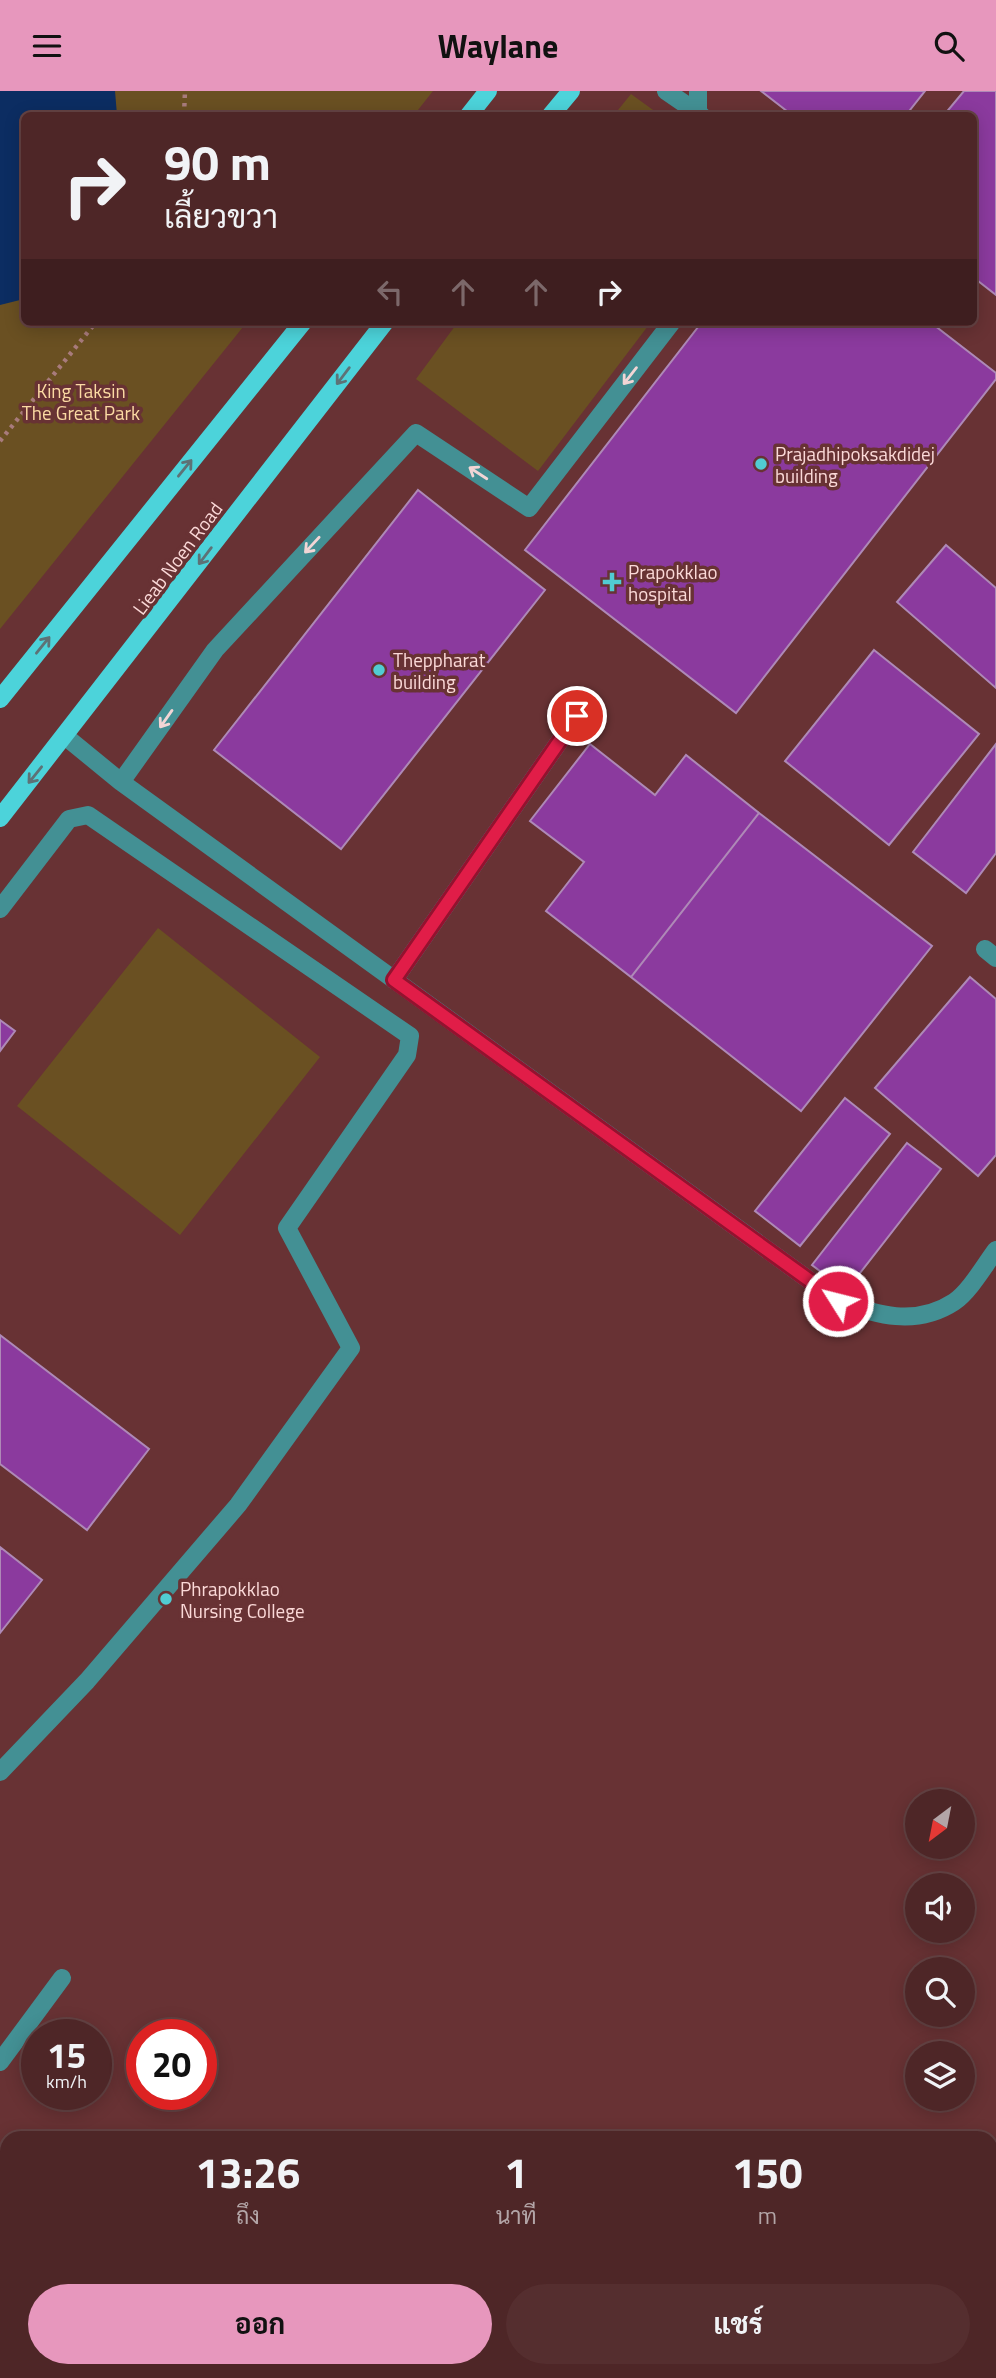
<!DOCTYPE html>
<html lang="th">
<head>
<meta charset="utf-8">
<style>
  :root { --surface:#4e2627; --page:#552e2f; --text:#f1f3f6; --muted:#b3a5a7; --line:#654344; --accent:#e797bd }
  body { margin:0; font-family:"Titillium Web",Sarabun,sans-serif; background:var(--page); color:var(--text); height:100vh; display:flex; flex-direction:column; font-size:26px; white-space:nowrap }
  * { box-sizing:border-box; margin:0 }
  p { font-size:23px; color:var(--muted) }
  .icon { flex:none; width:38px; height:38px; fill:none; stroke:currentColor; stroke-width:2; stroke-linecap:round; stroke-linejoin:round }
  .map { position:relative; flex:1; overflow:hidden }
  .panel { position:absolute; left:0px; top:2040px; width:998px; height:247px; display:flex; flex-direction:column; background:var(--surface); border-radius:21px 21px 0 0; box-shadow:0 4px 18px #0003,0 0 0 2px var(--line) }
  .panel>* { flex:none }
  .guide { position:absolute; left:21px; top:21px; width:956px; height:214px; border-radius:10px; box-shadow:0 4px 18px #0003,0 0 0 2px var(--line); background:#4e2627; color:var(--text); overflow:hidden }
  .needle { width:46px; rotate:212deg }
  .controls { position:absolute; left:905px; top:1698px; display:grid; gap:14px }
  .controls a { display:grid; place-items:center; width:70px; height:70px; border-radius:50%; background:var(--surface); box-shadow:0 4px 18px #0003,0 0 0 2px var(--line); font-size:35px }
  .speed { position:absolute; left:21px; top:1928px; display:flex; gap:14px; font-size:35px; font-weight:700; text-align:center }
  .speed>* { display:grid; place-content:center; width:91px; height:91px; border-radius:50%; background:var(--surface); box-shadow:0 4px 18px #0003,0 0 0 2px var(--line); line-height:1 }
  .speed small { font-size:18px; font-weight:400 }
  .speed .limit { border:10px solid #d22; background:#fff; color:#111 }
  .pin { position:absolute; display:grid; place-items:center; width:60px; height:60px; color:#fff; margin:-30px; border:4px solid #fff; border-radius:50%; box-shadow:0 2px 7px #0007 }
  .me { position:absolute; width:77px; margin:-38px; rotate:306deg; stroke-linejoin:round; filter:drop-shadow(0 0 5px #0008) }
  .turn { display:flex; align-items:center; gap:24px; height:147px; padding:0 28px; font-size:32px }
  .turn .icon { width:91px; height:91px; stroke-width:2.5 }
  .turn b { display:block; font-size:49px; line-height:60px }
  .lanes { display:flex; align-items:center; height:66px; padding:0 28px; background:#0003; justify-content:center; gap:35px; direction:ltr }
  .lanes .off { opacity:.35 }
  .eta { display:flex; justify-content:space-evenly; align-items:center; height:119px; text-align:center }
  .eta b { font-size:42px; font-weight:700; line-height:49px }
  .primary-button { display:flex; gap:14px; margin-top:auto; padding:14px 28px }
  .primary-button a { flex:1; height:80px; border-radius:42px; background:var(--accent); color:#111; font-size:28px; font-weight:700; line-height:80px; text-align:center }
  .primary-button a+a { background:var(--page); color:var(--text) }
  header { display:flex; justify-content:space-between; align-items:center; height:91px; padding:0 28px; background:var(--accent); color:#111; font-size:32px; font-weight:700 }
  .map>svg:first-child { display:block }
  .green { fill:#6a5022 }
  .water { fill:#0c2d62 }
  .building { fill:#8b3a9e; stroke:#ae89b7; stroke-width:2 }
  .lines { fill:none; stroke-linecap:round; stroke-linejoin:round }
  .path { stroke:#a87b7c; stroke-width:4.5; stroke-dasharray:3.5 5; stroke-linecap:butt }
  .minor { stroke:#439094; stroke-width:18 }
  .major { stroke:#4cd3da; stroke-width:18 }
  .oneway { stroke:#5d7276 }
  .oneway2 { stroke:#f2d5d5 }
  .route-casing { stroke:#92132f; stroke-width:18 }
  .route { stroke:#e11d48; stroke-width:12 }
  .poi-dot { fill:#51ccd2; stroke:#683234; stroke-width:2.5 }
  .labels { text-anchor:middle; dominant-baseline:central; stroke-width:7; stroke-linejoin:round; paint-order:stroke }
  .park-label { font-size:19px; fill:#fbdaa3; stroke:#683234 }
  .poi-label { font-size:19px; fill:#fbd9d8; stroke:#683234; text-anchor:start }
  .street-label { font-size:19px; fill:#fbd9d8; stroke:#683234 }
</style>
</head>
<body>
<header><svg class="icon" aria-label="menu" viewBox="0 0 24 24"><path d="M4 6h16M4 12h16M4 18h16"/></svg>Waylane<svg class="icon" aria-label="search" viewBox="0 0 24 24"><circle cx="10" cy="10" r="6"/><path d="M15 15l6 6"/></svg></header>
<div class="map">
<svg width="996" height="2287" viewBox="0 0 996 2287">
  <rect width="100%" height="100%" fill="#683234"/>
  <!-- green -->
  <path class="green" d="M0 0H433L414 24H24V231H247L0 538Z
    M631 3 660 24H614Z
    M458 231H651L538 380 416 288Z
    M158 837 320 966 180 1144 17 1015Z"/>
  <!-- water -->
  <path class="water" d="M0 0H115L117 24H24V208L0 214Z"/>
  <!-- building -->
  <path class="building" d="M761 0H925L906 24H792Z
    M964 0H996V204L973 186V24H944Z
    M702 231H930L996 282V288L736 622 525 459Z
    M418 399 545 499 341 758 214 659Z
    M946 454 996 497V597L897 511Z
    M874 559 979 643 889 754 785 670Z
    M590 653 655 704 686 664 759 722 631 886 546 820 584 771 530 730Z
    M996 653V762L966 802 913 761Z
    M759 722 932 855 801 1020 631 886Z
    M970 886 996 908V1064L978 1085 875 997Z
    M0 929 15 940 0 960Z
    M845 1007 890 1043 800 1155 755 1120Z
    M907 1052 941 1078 846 1200 812 1174Z
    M0 1244 149 1358 87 1439 0 1373Z
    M0 1456 42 1489 0 1542Z"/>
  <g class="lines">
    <!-- path -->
    <path class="path" d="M184 24 185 0
      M0 350 96 231"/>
    <!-- minor -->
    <path class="minor" d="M666 0 701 24
      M698 22V0
      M66 646 121 691 838 1210C876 1224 916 1236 954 1211 970 1200 984 1175 996 1159
      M121 691 215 559 416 342 529 417 672 231
      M0 818 69 728 88 724 410 945 407 964 287 1137 351 1257 238 1414 87 1590 0 1681
      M985 858 996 867
      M394 889 577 625
      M0 1971 62 1887
      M382 2287 384 2280
      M619 2287 620 2280"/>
    <!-- major -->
    <path class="major" d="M469 24 488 0
      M551 24 571 0
      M0 608 303 231
      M0 727 385 231"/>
  </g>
  <!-- one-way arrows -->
  <defs><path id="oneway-shaft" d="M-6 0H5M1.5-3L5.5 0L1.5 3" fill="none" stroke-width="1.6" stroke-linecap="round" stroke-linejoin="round" transform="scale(1.75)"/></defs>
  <g class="oneway">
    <use href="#oneway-shaft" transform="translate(343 285) rotate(127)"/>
    <use href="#oneway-shaft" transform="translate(185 377) rotate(-51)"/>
    <use href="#oneway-shaft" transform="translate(205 465) rotate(127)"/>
    <use href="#oneway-shaft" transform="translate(43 554) rotate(-51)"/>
    <use href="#oneway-shaft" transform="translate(35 684) rotate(129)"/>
  </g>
  <g class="oneway2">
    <use href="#oneway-shaft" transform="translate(630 285) rotate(128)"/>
    <use href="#oneway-shaft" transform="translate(478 382) rotate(-147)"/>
    <use href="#oneway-shaft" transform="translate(312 454) rotate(133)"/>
    <use href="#oneway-shaft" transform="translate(166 628) rotate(125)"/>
  </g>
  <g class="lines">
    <!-- route casing -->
    <g class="route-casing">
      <path id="route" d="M577 625 394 889 838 1210"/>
    </g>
    <!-- route -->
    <use href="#route" class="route"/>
  </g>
  <!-- markers -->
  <g class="poi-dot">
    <circle cx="761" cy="373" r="7"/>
    <path d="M608.5 480.5h7v7h7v7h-7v7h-7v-7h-7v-7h7z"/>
    <circle cx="379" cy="579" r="7"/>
    <circle cx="166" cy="1508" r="7"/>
  </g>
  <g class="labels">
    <!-- park labels -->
    <g class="park-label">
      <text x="81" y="299">King Taksin<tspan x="81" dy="22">The Great Park</tspan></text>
    </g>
    <!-- poi labels -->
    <g class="poi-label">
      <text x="775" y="362">Prajadhipoksakdidej<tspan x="775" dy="22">building</tspan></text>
      <text x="628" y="480">Prapokklao<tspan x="628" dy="22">hospital</tspan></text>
      <text x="393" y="568">Theppharat<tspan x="393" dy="22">building</tspan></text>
      <text x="180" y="1497">Phrapokklao<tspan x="180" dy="22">Nursing College</tspan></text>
    </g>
    <!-- street labels -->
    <g class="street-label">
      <text transform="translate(177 467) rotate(-53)">Lieab Noen Road</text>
    </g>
  </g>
</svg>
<div class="controls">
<a><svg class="needle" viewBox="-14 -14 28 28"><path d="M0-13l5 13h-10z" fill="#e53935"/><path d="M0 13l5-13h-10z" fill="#b3a5a7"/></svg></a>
<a><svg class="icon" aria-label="sound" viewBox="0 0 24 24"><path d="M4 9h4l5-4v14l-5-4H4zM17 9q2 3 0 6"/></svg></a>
<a><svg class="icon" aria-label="search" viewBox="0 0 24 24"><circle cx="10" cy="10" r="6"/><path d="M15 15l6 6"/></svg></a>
<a><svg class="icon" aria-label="layers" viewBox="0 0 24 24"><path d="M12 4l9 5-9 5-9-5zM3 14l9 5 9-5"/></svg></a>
</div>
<div class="speed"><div>15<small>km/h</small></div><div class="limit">20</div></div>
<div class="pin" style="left:577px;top:625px;background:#d93025"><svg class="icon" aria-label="arrive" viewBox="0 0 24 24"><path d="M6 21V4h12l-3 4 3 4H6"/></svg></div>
<svg class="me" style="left:838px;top:1210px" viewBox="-20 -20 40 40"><circle r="17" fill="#e11d48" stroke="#fff" stroke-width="3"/><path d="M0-11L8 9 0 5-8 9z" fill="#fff"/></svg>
<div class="guide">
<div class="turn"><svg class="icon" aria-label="right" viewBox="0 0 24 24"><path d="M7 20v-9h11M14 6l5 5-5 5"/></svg><div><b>90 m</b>เลี้ยวขวา</div></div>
<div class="lanes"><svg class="icon off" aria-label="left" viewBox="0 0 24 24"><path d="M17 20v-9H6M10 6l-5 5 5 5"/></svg><svg class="icon off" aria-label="ahead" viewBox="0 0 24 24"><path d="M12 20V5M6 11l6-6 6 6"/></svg><svg class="icon off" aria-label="ahead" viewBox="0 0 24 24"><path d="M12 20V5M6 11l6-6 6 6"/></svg><svg class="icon" aria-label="right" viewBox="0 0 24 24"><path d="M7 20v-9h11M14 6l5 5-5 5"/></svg></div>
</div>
<section class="panel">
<div class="eta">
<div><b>13:26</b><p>ถึง</p></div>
<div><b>1</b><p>นาที</p></div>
<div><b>150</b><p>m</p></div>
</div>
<div class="primary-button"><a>ออก</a><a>แชร์</a></div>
</section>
</div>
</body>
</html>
